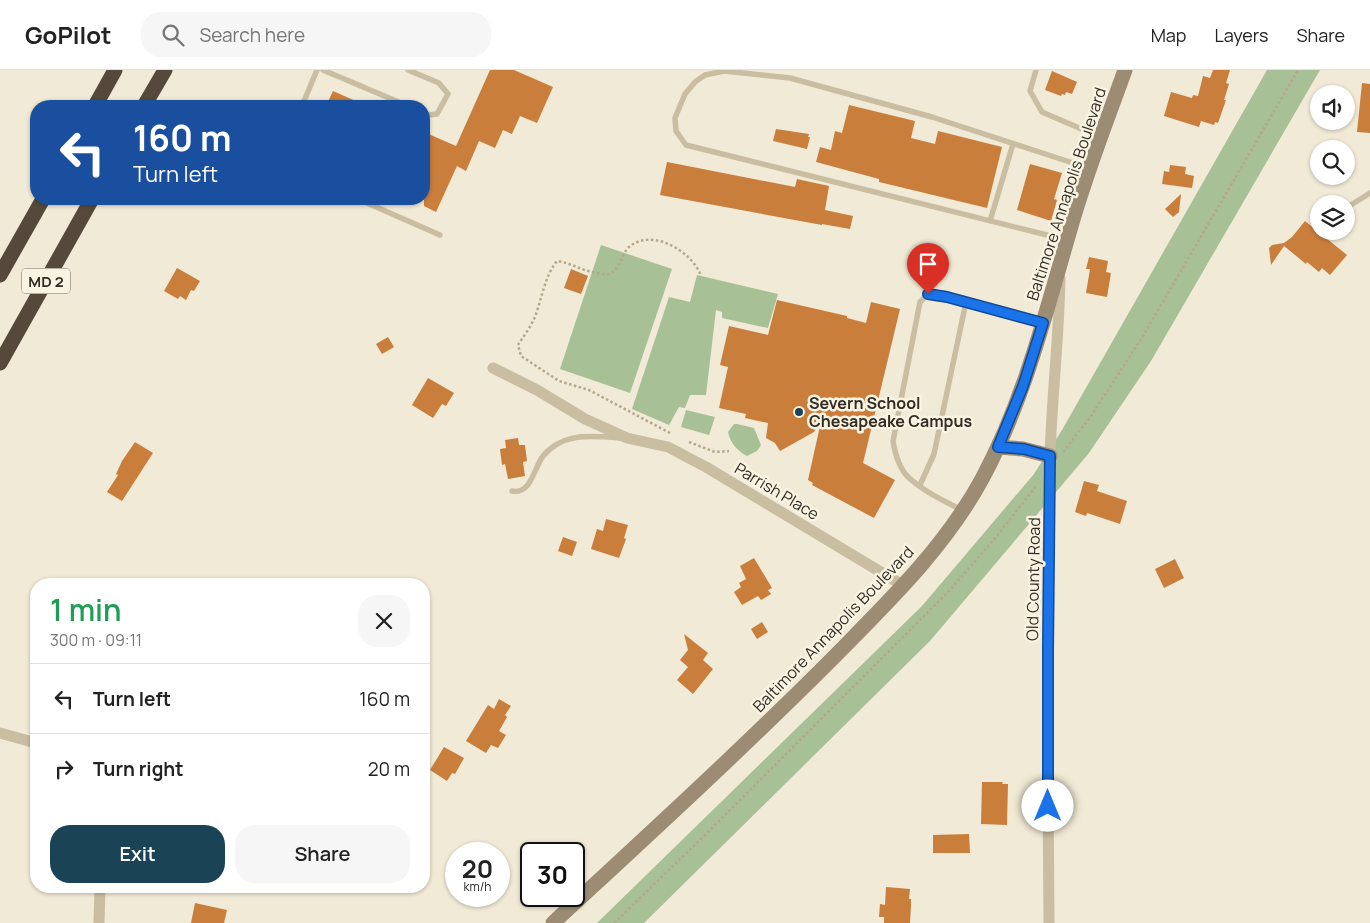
<!DOCTYPE html>
<html lang="en">
<head>
<meta charset="utf-8">
<style>
  :root { --surface:#fff; --page:#f6f6f6; --text:#222; --muted:#767676; --line:#e0e0e0; --accent:#1a4455 }
  body { margin:0; font-family:Manrope,sans-serif; background:var(--page); color:var(--text); height:100vh; display:flex; flex-direction:column; font-size:19px; white-space:nowrap }
  * { box-sizing:border-box; margin:0 }
  p { font-size:16px; color:var(--muted) }
  .icon { flex:none; width:28px; height:28px; fill:none; stroke:currentColor; stroke-width:2; stroke-linecap:round; stroke-linejoin:round }
  .map { position:relative; flex:1; overflow:hidden }
  .drawer { position:absolute; left:30px; top:508px; width:400px; height:315px; display:flex; flex-direction:column; background:var(--surface); border-radius:20px; box-shadow:0 1px 4px #0004 }
  .drawer>* { flex:none }
  .hud { position:absolute; left:30px; top:30px; width:400px; height:105px; border-radius:20px; box-shadow:0 1px 4px #0004; background:#1a4fa0; color:#fff; overflow:hidden }
  .fabs { position:absolute; left:1310px; top:15px; display:grid; gap:10px }
  .fabs a { display:grid; place-items:center; width:45px; height:45px; border-radius:50%; background:var(--surface); box-shadow:0 1px 4px #0004; font-size:25px }
  .speed { position:absolute; left:445px; top:772px; display:flex; gap:10px; font-size:25px; font-weight:700; text-align:center }
  .speed>* { display:grid; place-content:center; width:65px; height:65px; border-radius:50%; background:var(--surface); box-shadow:0 1px 4px #0004; line-height:1 }
  .speed small { font-size:12px; font-weight:400 }
  .speed .limit { border:2px solid #111; border-radius:8px; background:#fff; color:#111 }
  .pin { position:absolute; display:grid; place-items:center; width:42px; height:42px; color:#fff; margin:-51px -21px; border-radius:50% 50% 50% 0; rotate:-45deg; box-shadow:0 0 5px #0007 }
  .pin .icon { rotate:45deg }
  .me { position:absolute; width:55px; margin:-28px; rotate:0deg; stroke-linejoin:round; filter:drop-shadow(0 0 4px #0008) }
  .turn { display:flex; align-items:center; gap:18px; height:105px; padding:0 20px; font-size:22px }
  .turn .icon { width:65px; height:65px; stroke-width:2.5 }
  .turn b { display:block; font-size:35px; line-height:42px }
  .round { display:grid; place-items:center; flex:none; width:52px; height:52px; border-radius:20px; background:var(--page) }
  .overview { display:flex; align-items:center; justify-content:space-between; height:85px; padding:0 20px }
  h1 { font-size:30px; font-weight:600; line-height:38px; color:#1e9e55 }
  .cta { display:flex; gap:10px; margin-top:auto; padding:10px 20px }
  .cta a { flex:1; height:58px; border-radius:20px; background:var(--accent); color:#fff; font-size:20px; font-weight:600; line-height:58px; text-align:center }
  .cta a+a { background:var(--page); color:var(--text) }
  ul { padding:0; list-style:none }
  li { display:flex; align-items:center; gap:15px; height:70px; padding:0 20px; border-top:1px solid var(--line) }
  li div { flex:1 }
  li b { display:block; font-size:19px }
  li em { font-style:normal }
  header { display:flex; align-items:center; gap:30px; box-sizing:border-box; height:70px; padding:0 25px; background:var(--surface); border-bottom:1px solid var(--line) }
  header strong { font-size:24px }
  nav { display:flex; gap:28px; margin-inline-start:auto; font-size:18px }
  .search { width:350px; height:45px; background:var(--page); display:flex; align-items:center; gap:12px; box-sizing:border-box; padding:0 18px; border-radius:20px; color:var(--muted); font-size:19px }
  .map>svg:first-child { display:block }
  .green { fill:#a8c096 }
  .building { fill:#c97e3c }
  .lines { fill:none; stroke-linecap:round; stroke-linejoin:round }
  .path { stroke:#b5a78c; stroke-width:2.5; stroke-dasharray:2.5 2.5; stroke-linecap:butt }
  .lane { stroke:#c9bda2; stroke-width:5.5 }
  .street { stroke:#c9bda2; stroke-width:11 }
  .secondary { stroke:#9c8c74; stroke-width:15 }
  .highway { stroke:#55493b; stroke-width:15 }
  .route-casing { stroke:#114b97; stroke-width:12 }
  .route { stroke:#1a73e8; stroke-width:9 }
  .poi-dot { fill:#1a4455; stroke:#f9f4e2; stroke-width:2 }
  .labels { text-anchor:middle; dominant-baseline:central; stroke-width:5; stroke-linejoin:round; paint-order:stroke }
  .shield { fill:#f9f4e2; stroke:#6e695e; stroke-width:1 }
  .shield-label { font-size:15px; font-weight:bold; fill:#332d25 }
  .street-label { font-size:16px; fill:#332d25; stroke:#f9f4e2 }
  .poi-label { font-size:16px; font-weight:bold; fill:#332d25; stroke:#f9f4e2; text-anchor:start }
</style>
</head>
<body>
<header>
<strong>GoPilot</strong>
<div class="search"><svg class="icon" aria-label="search" viewBox="0 0 24 24"><circle cx="10" cy="10" r="6"/><path d="M15 15l6 6"/></svg>Search here</div>
<nav><a>Map</a><a>Layers</a><a>Share</a></nav>
</header>
<div class="map">
<svg width="1370" height="853" viewBox="0 0 1370 853">
  <rect width="100%" height="100%" fill="#f1ead6"/>
  <!-- green -->
  <path class="green" d="M1267 0H1320L1151 291 1089 383 930 571 644 853H597L922 536 1034 404 1062 360Z
    M601 175 672 199 630 323 560 299Z
    M697 205 778 224 768 258 722 248V242L716 240 706 325H690L685 338 679 337 669 355 632 339 669 227 690 232Z
    M686 340 715 347 709 365 681 357Z
    M734 354H737L754 358 761 375 757 381 747 386C737 381 730 372 728 362Z"/>
  <!-- building -->
  <path class="building" d="M490 0H514L553 17 537 53 520 46 512 64 503 60 495 78 479 71 466 101 457 96 436 142 424 136V62L456 76Z
    M1213 0H1230L1226 13 1229 14 1224 30H1226L1218 53 1215 52 1214 55 1201 51 1199 57 1164 46 1171 22 1192 28 1193 25 1198 26 1203 6 1210 8Z
    M1052 1 1077 12 1072 24 1066 22 1065 25 1062 24 1061 26 1045 20Z
    M1362 13 1370 14V63L1357 62Z
    M333 21 367 36H326Z
    M849 35 915 51 911 68 935 74 938 61 1002 77 987 138 879 112V109L816 92 820 77 831 80 835 61 842 63Z
    M776 59 809 64 808 67H810L807 79 773 71Z
    M667 92 795 117 797 109 829 116 825 140 853 146 850 159 822 154V155L660 125Z
    M1030 94 1062 103 1054 129 1057 130 1051 151 1017 140Z
    M1170 95 1186 97 1185 104 1194 106 1192 118 1162 114 1164 101 1169 102Z
    M1181 124 1179 142 1173 147 1165 139Z
    M1305 151 1347 185 1330 205 1322 198 1319 202 1307 192 1306 194 1284 176 1271 195 1269 178 1272 175 1284 173 1292 167Z
    M1089 187 1108 191 1106 202 1111 203 1107 227 1086 223 1090 199H1086Z
    M177 198 200 211 194 221 191 220 186 230 180 226 178 229 164 221Z
    M571 199 588 206 581 224 564 218Z
    M777 230 847 246V248L866 253 871 232 900 239 863 393 895 410 874 448 812 415 813 413 808 410 822 347 814 362 780 381 775 373 766 368 768 353 745 348 746 344 719 338 728 297 720 295 729 256 768 265Z
    M388 267 394 277 382 284 376 274Z
    M428 308 454 323 446 336 442 334 433 348 412 335Z
    M518 368 519 375H525L527 391 523 392 525 406 508 409 505 394 502 395 500 379 506 378 505 370Z
    M135 372 153 383 122 431 107 422 118 405 116 404 122 391Z
    M1084 411 1099 415 1097 421 1127 431 1120 454 1087 443 1086 446 1075 442Z
    M606 449 628 455 624 468 626 469 619 488 591 479 597 459 603 461Z
    M563 467 577 472 572 486 558 481Z
    M754 488 772 518 768 520 771 524 761 530 758 526 742 535 734 522 741 517 739 513 746 509 740 496Z
    M1175 489 1184 508 1164 518 1155 499Z
    M762 552 768 562 757 569 751 559Z
    M684 564 708 583 703 590 713 599 693 624 677 610 688 597 680 590 688 580Z
    M499 629 511 636 505 645 507 647 499 661 506 665 498 678 491 675 486 683 466 671 488 635 494 639Z
    M444 677 464 688 455 704 452 703 447 711 430 700Z
    M982 712H1003L1002 714H1008L1007 755 981 754Z
    M969 764 970 783H933V765Z
    M886 817 910 819 909 829H911V836L910 853H884V847H879L880 834 885 835Z
    M195 833 227 840 224 853H191Z"/>
  <g class="lines">
    <!-- path -->
    <path class="path" d="M670 363 589 320 559 311 521 286 518 275C523 267 530 258 534 249 542 230 544 207 557 191 572 193 582 201 597 203 601 203 605 205 608 204 621 201 620 185 629 177 652 157 693 182 701 206
      M689 372 715 382 729 381
      M1063 382 1091 346 1143 266 1298 0
      M614 853 703 767 950 520 997 466 1036 416"/>
    <!-- lane -->
    <path class="lane" d="M323 0 408 36
      M408 0 439 13 448 24 437 44 429 45 424 43
      M1036 0 1030 21 1042 42 1100 67
      M302 36 317 0
      M358 129 440 165
      M1346 138 1370 123
      M990 151 1013 74
      M1067 170 686 75 676 61 675 48 685 24 695 12 705 5 724 1 790 8 932 47 1088 98
      M920 415 934 384 966 232
      M512 421C531 425 534 398 543 386 563 362 592 366 620 368
      M962 440C944 431 923 421 908 407 899 398 895 383 893 371L920 232 928 224 947 227 1041 252"/>
    <!-- street -->
    <path class="street" d="M493 298 537 320 585 349 627 368 668 377 706 397 904 516
      M0 663 36 673
      M99 853 100 816
      M1049 853C1048 697 1046 541 1050 385 1052 326 1059 267 1060 208"/>
    <!-- secondary -->
    <path class="secondary" d="M998 377 1023 379 1050 386
      M553 853C646 767 740 681 830 591 885 535 944 479 982 409 1024 331 1045 245 1070 160 1085 106 1106 53 1125 0"/>
    <!-- highway -->
    <path class="highway" d="M95 36 115 0
      M144 36 165 0
      M0 205 43 129
      M0 293 92 129"/>
  </g>
  <g class="lines">
    <!-- route casing -->
    <g class="route-casing">
      <path id="route" d="M928 224 947 227 1043 253 1023 316 998 377 1024 379 1050 386 1048 581V736"/>
    </g>
    <!-- route -->
    <use href="#route" class="route"/>
  </g>
  <!-- markers -->
  <circle class="poi-dot" cx="799" cy="342" r="5"/>
  <g class="labels">
    <!-- shield labels -->
    <rect class="shield" x="22" y="198.5" width="48" height="25" rx="4"/>
    <g class="shield-label">
      <text x="46" y="211">MD 2</text>
    </g>
    <!-- street labels -->
    <g class="street-label">
      <text transform="translate(1066 124) rotate(-72)">Baltimore Annapolis Boulevard</text>
      <text transform="translate(777 421) rotate(31)">Parrish Place</text>
      <text transform="translate(1033 509) rotate(-89)">Old County Road</text>
      <text transform="translate(833 559) rotate(-46)">Baltimore Annapolis Boulevard</text>
    </g>
    <!-- poi labels -->
    <g class="poi-label">
      <text x="809" y="333">Severn School<tspan x="809" dy="18">Chesapeake Campus</tspan></text>
    </g>
  </g>
</svg>
<div class="fabs">
<a><svg class="icon" aria-label="sound" viewBox="0 0 24 24"><path d="M4 9h4l5-4v14l-5-4H4zM17 9q2 3 0 6"/></svg></a>
<a><svg class="icon" aria-label="search" viewBox="0 0 24 24"><circle cx="10" cy="10" r="6"/><path d="M15 15l6 6"/></svg></a>
<a><svg class="icon" aria-label="layers" viewBox="0 0 24 24"><path d="M12 4l9 5-9 5-9-5zM3 14l9 5 9-5"/></svg></a>
</div>
<div class="speed"><div>20<small>km/h</small></div><div class="limit">30</div></div>
<div class="pin" style="left:928px;top:224px;background:#d93025"><svg class="icon" aria-label="arrive" viewBox="0 0 24 24"><path d="M6 21V4h12l-3 4 3 4H6"/></svg></div>
<svg class="me" style="left:1048px;top:736px" viewBox="-20 -20 40 40"><circle r="19" fill="#fff"/><path d="M0-13L10 11 0 6-10 11z" fill="#1a73e8"/></svg>
<div class="hud">
<div class="turn"><svg class="icon" aria-label="left" viewBox="0 0 24 24"><path d="M17 20v-9H6M10 6l-5 5 5 5"/></svg><div><b>160 m</b>Turn left</div></div>
</div>
<section class="drawer">
<div class="overview"><div><h1>1 min</h1><p>300 m · 09:11</p></div><a class="round"><svg class="icon" aria-label="close" viewBox="0 0 24 24"><path d="M6 6l12 12M18 6L6 18"/></svg></a></div>
<ul>
<li><svg class="icon" aria-label="left" viewBox="0 0 24 24"><path d="M17 20v-9H6M10 6l-5 5 5 5"/></svg><div><b>Turn left</b></div><em>160 m</em></li>
<li><svg class="icon" aria-label="right" viewBox="0 0 24 24"><path d="M7 20v-9h11M14 6l5 5-5 5"/></svg><div><b>Turn right</b></div><em>20 m</em></li>
</ul>
<div class="cta"><a>Exit</a><a>Share</a></div>
</section>
</div>
</body>
</html>
